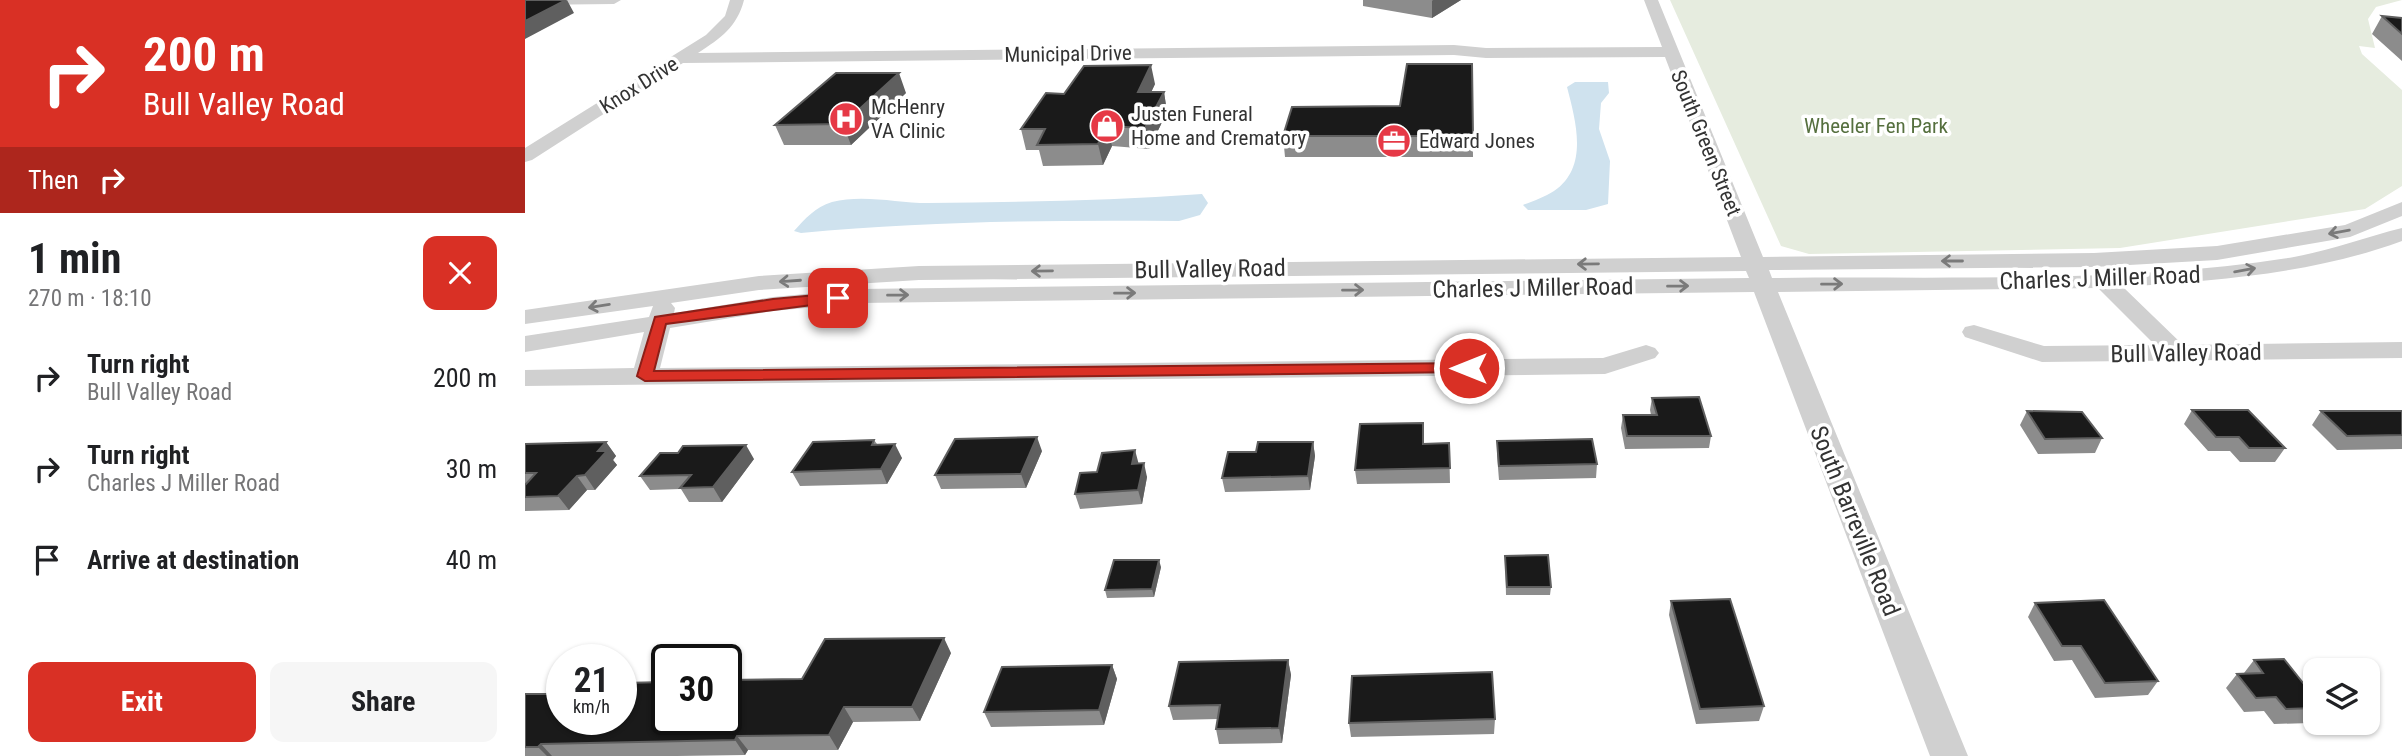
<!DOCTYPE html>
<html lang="en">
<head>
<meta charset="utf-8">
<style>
  :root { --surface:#fff; --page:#f6f6f6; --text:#202124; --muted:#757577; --accent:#d93025 }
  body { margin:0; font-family:"Roboto Condensed",sans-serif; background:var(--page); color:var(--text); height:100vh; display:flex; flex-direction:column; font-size:26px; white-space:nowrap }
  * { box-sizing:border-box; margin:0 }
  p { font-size:23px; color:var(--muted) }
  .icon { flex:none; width:38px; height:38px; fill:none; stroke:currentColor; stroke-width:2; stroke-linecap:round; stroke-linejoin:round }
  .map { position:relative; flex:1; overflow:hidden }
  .side { display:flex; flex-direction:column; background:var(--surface); width:525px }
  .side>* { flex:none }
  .top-card { background:#d93025; color:#fff; overflow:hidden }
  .tools { position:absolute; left:1778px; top:658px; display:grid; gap:14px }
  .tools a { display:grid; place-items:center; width:77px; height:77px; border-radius:14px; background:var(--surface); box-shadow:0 2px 5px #0004; font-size:35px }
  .speed { position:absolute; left:21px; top:644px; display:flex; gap:14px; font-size:35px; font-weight:700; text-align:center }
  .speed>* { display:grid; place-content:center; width:91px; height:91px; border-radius:50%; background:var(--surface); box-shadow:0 2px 5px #0004; line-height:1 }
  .speed small { font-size:18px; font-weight:400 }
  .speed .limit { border:4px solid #111; border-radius:10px; background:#fff; color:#111 }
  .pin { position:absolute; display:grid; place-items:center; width:60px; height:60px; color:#fff; margin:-30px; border-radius:14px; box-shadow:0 4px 10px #0006 }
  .me { position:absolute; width:77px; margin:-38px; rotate:270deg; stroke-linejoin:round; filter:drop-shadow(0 0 5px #0008) }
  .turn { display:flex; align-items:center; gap:24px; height:147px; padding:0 28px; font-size:32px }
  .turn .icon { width:91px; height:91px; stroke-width:2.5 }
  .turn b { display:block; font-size:49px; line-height:60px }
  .then { display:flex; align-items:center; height:66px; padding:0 28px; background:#0003; gap:14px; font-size:26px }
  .round { display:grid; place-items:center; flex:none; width:74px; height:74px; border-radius:14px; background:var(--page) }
  .headline { display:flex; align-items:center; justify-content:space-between; height:119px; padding:0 28px }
  h1 { font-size:42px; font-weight:700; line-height:52px }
  .action { display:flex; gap:14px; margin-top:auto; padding:14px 28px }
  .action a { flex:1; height:80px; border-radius:14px; background:var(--accent); color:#fff; font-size:28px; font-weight:700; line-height:80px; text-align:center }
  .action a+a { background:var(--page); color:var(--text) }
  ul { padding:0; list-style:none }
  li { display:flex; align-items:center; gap:21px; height:91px; padding:0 28px }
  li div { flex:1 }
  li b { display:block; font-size:26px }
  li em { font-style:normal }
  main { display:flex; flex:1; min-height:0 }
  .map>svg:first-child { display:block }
  .green { fill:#e6ecdf }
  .water { fill:#cfe2ee }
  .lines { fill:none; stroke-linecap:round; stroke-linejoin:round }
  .minor { fill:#d0d0d0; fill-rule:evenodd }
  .wall { fill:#8c8c8c }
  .shaded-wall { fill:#5f5f5f }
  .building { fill:#1a1a1a; stroke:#5f5f5f; stroke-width:2 }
  .oneway { stroke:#7a7a7a }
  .route { fill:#d93025; stroke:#8d1f18; stroke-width:2 }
  .labels { text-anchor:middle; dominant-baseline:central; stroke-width:7; stroke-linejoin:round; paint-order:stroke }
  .far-street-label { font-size:21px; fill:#333; stroke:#fff }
  .far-poi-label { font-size:21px; fill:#333; stroke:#fff; text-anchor:start }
  .far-park-label { font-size:21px; fill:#56703f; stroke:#fff }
  .street-label { font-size:24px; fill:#333; stroke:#fff }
</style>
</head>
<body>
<main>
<section class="side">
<div class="top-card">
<div class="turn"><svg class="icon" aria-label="right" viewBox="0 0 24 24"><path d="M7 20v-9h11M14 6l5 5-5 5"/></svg><div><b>200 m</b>Bull Valley Road</div></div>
<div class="then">Then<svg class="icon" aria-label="right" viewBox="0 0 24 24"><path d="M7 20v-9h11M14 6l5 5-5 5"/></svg></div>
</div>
<div class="headline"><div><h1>1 min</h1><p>270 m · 18:10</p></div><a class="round" style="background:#d93025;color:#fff"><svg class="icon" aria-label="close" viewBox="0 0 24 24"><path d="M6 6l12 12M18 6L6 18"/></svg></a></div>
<ul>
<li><svg class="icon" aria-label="right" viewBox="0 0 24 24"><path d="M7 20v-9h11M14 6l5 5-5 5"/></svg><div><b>Turn right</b><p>Bull Valley Road</p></div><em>200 m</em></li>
<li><svg class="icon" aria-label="right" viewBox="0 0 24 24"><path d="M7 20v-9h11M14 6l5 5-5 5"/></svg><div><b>Turn right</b><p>Charles J Miller Road</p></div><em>30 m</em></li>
<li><svg class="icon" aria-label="arrive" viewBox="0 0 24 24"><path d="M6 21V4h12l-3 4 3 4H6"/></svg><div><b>Arrive at destination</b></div><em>40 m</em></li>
</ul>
<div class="action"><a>Exit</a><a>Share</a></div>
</section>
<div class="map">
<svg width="1877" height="756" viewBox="0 0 1877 756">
  <rect width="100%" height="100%" fill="#fff"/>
  <!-- green -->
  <path class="green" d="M1145 0H1877L1851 7 1843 19 1850 48 1834 46 1837 54 1877 90V186L1840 209 1595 248 1284 254 1256 246Z"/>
  <!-- water -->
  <path class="water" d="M1050 82H1083L1084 93 1076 103 1074 129 1085 161 1083 204 1061 210H1003L998 205C1008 201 1020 197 1029 191 1064 167 1051 122 1042 87Z
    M677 194 683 203 675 215 654 221C527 220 402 221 276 233L269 231C280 219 290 207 307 202 338 194 372 203 403 203 495 202 586 201 677 194Z"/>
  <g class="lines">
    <!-- minor -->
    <path class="minor" d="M0 0H96L89 4 0 5Z
      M205 0H219C212 27 196 38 173 53L929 45 961 48 1137 47 1119 0H1133L1238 257 1569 253 1692 246 1820 225 1877 202V216L1825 237 1692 260 1569 267 1244 270 1247 278C1417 276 1601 284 1769 257 1807 250 1841 237 1877 228V241C1787 274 1693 280 1598 287L1658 345 1877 342V358L1517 362 1440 337 1437 332 1440 327 1449 325 1519 346 1630 345 1573 288 1253 292 1443 756H1405L1229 292 334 303 248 311 145 328 135 368 1078 358 1121 345 1130 348 1134 353 1130 358 1080 374 0 386V370L109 368 119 332 0 352V336L124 317 128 306 0 324V310L234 276 394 266 1216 257 1140 57 961 58 929 55 158 63 7 160 0 162V148L181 35 200 16ZM1221 271 1224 278 334 289 248 297 149 313 150 308 146 303 234 290 394 280Z"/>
  </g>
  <!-- wall -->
  <path class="wall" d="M838 0H936L907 18 838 6Z
    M1857 16 1877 18V61L1847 34Z
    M947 64 948 157H760L758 136 875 106Z
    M630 84 626 92H639L642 112 624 149 587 146 578 165 518 166 514 150H501L496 129 539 94Z
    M381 93 326 145H259L250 125Z
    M1127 398 1186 436 1184 448 1100 449 1096 428 1098 415H1126L1125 410Z
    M1667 410 1760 448 1750 462H1715L1705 451H1683L1659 424Z
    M1502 411 1577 438 1570 453 1513 454 1495 425Z
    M1796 411H1877V449L1812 450 1787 425Z
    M349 440 352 444 377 458 362 484 275 486 267 472Z
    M972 441 1072 464 1071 478 974 480 972 455Z
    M81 442 91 456 88 460 92 465 70 490H62L44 510 0 511V444Z
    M788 442 790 456 785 490 700 492 697 478 731 452Z
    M924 443 925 483 832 484 830 470 899 444Z
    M517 451 501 488 416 489 410 475Z
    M153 453 229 459 197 502H164L156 489 125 490 115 476Z
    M613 463 622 477 617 504 555 509 550 494 572 472Z
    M980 556 1026 587 1025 595H981Z
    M636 567 629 597 582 598 580 590Z
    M1146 601 1239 706 1234 721 1171 724 1144 615Z
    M1510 603 1633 681 1623 695 1570 698 1547 660 1529 661 1503 617Z
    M426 653 395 721 328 722 313 750H223L220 755 152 756H0V694L37 719Z
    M763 660 766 675 757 743 694 744 691 729 693 719 648 720 644 706Z
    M1729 660 1790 698V718L1786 723 1749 724 1739 711 1719 712 1701 688 1712 674 1719 673Z
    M587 665 592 679 579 725 466 727 459 712Z
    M970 719 969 734 826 737 824 723Z"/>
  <!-- shaded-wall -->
  <path class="shaded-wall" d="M42 0 49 13 0 39V21Z
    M908 0H936L907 18V1Z
    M626 65 630 84 617 112 613 92Z
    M374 73 381 93 326 145 318 124Z
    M639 92 642 112 624 149 620 128Z
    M582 126 587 146 578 165 573 144Z
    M512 437 517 451 501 488 496 474Z
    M81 442 91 456 88 460 92 465 70 490 60 475 73 451Z
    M788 442 790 456 785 490 783 476Z
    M370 444 377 458 362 484 356 469Z
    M221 445 229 459 197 502 188 487Z
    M610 450 614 465 607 464Z
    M619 463 622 477 617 504 613 490Z
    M52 476 62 490 44 510 33 496Z
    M634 560 636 567 629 597 627 589Z
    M419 638 426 653 395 721 387 707Z
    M763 660 766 675 757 743 754 728Z
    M587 665 592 679 579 725 574 710Z
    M319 707 328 722 313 750 304 735Z
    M212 736 223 750 220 755 210 740Z
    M16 744 27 756H22L13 747Z"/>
  <!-- building -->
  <path class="building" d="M0 0H41L0 21Z
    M1857 16 1877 18V34Z
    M882 64H947L948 136H758L767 107 875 106Z
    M626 65 613 92H639L620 128 582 126 573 144 512 145 520 129H496L521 93 539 94 559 66Z
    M311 73H374L318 124 250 125Z
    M1174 397 1186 436H1102L1098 415H1132L1127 398Z
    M1667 410H1723L1760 448H1724L1714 437H1691Z
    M1502 411 1557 412 1577 438 1520 439Z
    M1796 411H1877V435L1822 436Z
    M898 423V444L924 443 925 468 830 470 835 424Z
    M512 437 496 474 410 475 430 439Z
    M1067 439 1072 464 974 466 972 441Z
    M349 440 347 445 370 444 356 469 267 472 288 442Z
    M81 442 73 451H82L60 475 52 476 33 496 0 497V485L11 473H0V444Z
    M733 442H788L783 476 697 478 703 452H731Z
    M221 445 188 487 155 488 166 475 115 476 135 453H153L158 446Z
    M610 450 607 464 619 463 613 490 550 494 555 473 572 472 577 453Z
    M1023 555 1026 587H982L980 556Z
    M589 560H634L627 589 580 590Z
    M1205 599 1239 706 1175 709 1146 601Z
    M1579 600 1633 681 1580 683 1556 646H1537L1510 603Z
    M419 638 387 707H319L304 735 212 736 210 740 16 744 13 747H0V694H37V719H96V683L142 682V719H201V680L277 679 300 639Z
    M1759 659 1790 698V708L1761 709 1751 697 1731 698 1712 674 1738 673 1729 660Z
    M763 660 754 728 691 729 695 705 644 706 654 662Z
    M587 665 574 710 459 712 477 667Z
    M967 672 970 719 824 723 827 676Z"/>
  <!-- one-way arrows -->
  <defs><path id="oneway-shaft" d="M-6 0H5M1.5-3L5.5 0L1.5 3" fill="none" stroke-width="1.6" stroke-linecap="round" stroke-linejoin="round" transform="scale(1.75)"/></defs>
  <g class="oneway">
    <use href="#oneway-shaft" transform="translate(1814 232) rotate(170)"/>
    <use href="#oneway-shaft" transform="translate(1427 261) rotate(180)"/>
    <use href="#oneway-shaft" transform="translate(1063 264) rotate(179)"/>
    <use href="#oneway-shaft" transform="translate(1720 270) rotate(-10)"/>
    <use href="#oneway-shaft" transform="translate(517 271) rotate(179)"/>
    <use href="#oneway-shaft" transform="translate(265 281) rotate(176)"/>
    <use href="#oneway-shaft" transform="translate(1307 284) rotate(-1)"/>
    <use href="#oneway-shaft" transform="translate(1153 286) rotate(-1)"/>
    <use href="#oneway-shaft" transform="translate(828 290) rotate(-1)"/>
    <use href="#oneway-shaft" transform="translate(600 293) rotate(-1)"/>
    <use href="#oneway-shaft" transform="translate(373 295) rotate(-1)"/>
    <use href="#oneway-shaft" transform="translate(74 306) rotate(171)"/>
  </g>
  <!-- route -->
  <path class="route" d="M313 293 320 298 318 301 141 324 129 371 944 363 952 368 944 372 120 381 112 376 130 317 248 299Z"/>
  <!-- icons -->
  <defs>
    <g id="hospital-disc" transform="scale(1.75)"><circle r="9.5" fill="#e63946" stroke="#fff"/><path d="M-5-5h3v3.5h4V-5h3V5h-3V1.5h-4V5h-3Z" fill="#fff"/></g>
    <g id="shop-disc" transform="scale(1.75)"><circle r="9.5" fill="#e63946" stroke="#fff"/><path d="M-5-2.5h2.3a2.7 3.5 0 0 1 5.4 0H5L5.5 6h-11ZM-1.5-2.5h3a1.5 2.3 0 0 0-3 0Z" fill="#fff"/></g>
    <g id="office-disc" transform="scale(1.75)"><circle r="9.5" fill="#e63946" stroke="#fff"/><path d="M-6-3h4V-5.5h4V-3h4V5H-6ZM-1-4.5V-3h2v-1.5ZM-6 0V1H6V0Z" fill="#fff"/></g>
  </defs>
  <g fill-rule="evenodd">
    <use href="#hospital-disc" x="321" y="119"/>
    <use href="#shop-disc" x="582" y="126"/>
    <use href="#office-disc" x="869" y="141"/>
  </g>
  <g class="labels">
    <!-- far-street labels -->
    <g class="far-street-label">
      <text transform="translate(543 54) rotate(-1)">Municipal Drive</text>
      <text transform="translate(114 85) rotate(-32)">Knox Drive</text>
      <text transform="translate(1181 143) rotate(68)">South Green Street</text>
    </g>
    <!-- far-poi labels -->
    <g class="far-poi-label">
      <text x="346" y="107">McHenry<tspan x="346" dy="24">VA Clinic</tspan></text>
      <text x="606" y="114">Justen Funeral<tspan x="606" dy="24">Home and Crematory</tspan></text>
      <text x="894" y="141">Edward Jones</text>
    </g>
    <!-- far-park labels -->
    <g class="far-park-label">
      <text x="1351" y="126">Wheeler Fen Park</text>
    </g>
    <!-- street labels -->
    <g class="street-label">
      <text transform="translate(685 269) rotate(-1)">Bull Valley Road</text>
      <text transform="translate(1575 278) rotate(-2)">Charles J Miller Road</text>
      <text transform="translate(1008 288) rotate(-1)">Charles J Miller Road</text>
      <text transform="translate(1661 353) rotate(-1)">Bull Valley Road</text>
      <text transform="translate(1330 521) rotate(68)">South Barreville Road</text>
    </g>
  </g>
</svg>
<div class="tools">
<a><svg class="icon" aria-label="layers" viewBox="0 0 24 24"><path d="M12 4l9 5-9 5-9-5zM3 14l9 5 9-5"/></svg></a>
</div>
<div class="speed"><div>21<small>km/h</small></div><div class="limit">30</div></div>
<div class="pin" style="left:313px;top:298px;background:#d93025"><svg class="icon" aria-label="arrive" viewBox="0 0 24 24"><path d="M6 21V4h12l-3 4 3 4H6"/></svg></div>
<svg class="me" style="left:944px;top:368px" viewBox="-20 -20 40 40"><circle r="17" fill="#d93025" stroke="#fff" stroke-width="3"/><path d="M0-11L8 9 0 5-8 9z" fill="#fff"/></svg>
</div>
</main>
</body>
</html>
